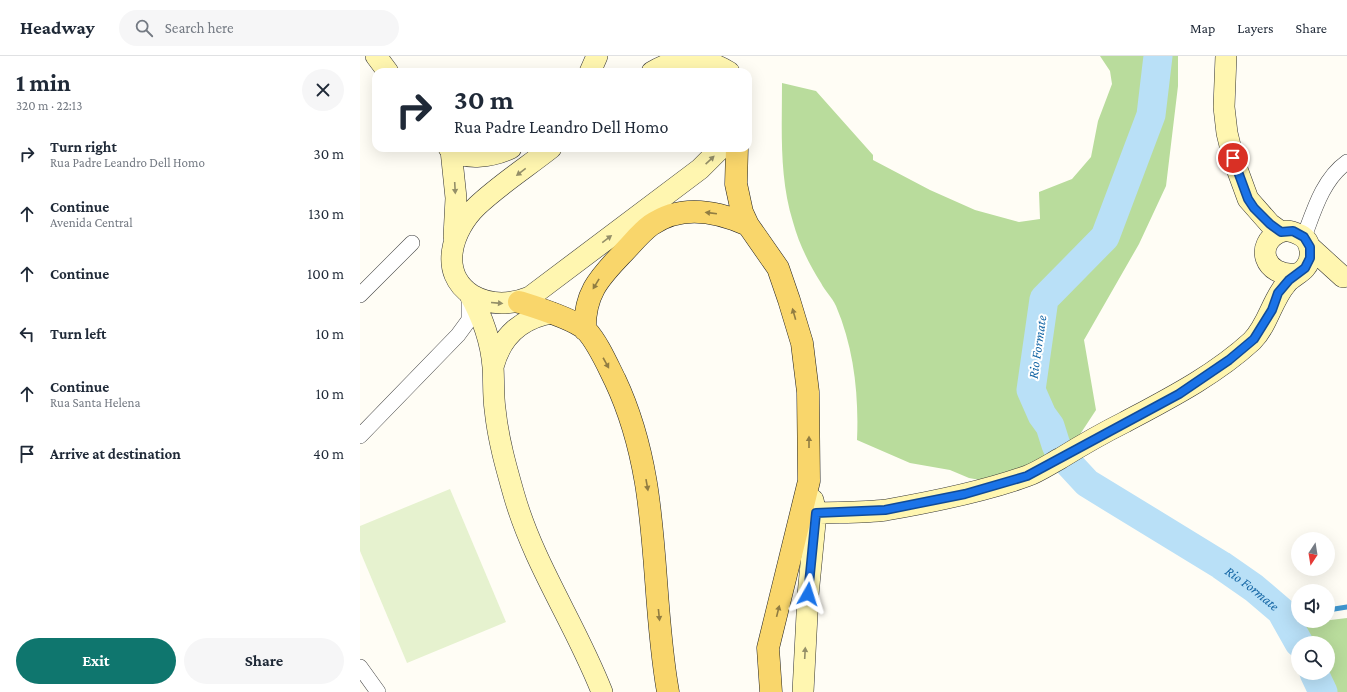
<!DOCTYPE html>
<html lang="en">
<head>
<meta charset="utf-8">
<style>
  :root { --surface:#fff; --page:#f6f6f7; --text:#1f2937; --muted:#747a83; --line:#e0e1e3; --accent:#0f766e }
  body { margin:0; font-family:"Crimson Pro",serif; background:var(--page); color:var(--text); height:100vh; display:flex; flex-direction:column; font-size:15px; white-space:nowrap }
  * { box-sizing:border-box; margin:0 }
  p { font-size:13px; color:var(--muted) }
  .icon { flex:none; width:22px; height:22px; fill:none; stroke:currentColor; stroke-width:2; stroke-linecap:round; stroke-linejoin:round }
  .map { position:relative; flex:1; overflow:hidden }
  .details { display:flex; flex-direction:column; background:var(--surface); width:360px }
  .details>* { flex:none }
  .guide { position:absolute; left:12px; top:12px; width:380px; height:84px; border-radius:12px; box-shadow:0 4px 16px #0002; background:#fff; color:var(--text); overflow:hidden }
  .needle { width:26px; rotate:192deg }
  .fabs { position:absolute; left:931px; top:476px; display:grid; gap:8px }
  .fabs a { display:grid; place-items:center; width:44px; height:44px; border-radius:50%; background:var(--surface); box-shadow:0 4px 16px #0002; font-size:20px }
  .pin { position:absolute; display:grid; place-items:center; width:34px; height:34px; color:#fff; margin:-17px; border:2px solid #fff; border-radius:50%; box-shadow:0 1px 4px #0007 }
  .me { position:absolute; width:44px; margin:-22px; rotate:6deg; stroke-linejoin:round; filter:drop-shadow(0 0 3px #0008) }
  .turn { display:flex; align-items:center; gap:14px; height:84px; padding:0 16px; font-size:18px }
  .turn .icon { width:52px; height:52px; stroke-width:2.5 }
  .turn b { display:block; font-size:28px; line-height:34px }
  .round { display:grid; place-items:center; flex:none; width:42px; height:42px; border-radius:21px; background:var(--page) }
  .headline { display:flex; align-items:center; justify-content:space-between; height:68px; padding:0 16px }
  h1 { font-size:24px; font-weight:700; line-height:30px }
  .primary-button { display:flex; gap:8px; margin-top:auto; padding:8px 16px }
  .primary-button a { flex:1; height:46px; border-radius:24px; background:var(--accent); color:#fff; font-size:16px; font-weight:700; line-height:46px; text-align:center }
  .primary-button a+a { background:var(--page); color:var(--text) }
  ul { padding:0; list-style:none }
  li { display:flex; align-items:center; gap:12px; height:60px; padding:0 16px }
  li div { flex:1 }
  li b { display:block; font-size:15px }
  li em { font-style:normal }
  header { display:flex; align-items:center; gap:24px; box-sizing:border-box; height:56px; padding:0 20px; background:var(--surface); border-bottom:1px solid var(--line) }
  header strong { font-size:19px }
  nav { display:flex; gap:22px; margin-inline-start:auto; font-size:14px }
  .search { width:280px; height:36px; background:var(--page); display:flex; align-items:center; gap:10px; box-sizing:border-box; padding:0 14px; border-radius:22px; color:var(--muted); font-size:15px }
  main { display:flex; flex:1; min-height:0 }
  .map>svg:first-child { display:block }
  .forest { fill:#b9dc9c }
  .pitch { fill:#e6f2cf }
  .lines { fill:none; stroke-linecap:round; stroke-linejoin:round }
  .stream { stroke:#3f96cf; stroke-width:5 }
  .river { stroke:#b9e0f7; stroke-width:29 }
  .street-casing { stroke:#444; stroke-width:16 }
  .secondary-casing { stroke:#333; stroke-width:22 }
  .primary-casing { stroke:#222; stroke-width:23 }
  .street { stroke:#fff; stroke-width:15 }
  .secondary { stroke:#fff6b0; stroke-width:21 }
  .primary { stroke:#f9d66b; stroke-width:22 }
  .oneway { fill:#948f68 }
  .oneway2 { fill:#917d42 }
  .route-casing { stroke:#114b97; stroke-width:10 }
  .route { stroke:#1a73e8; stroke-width:7 }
  .labels { text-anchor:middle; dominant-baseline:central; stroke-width:4; stroke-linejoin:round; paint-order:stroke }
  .water-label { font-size:14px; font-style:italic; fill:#1768a6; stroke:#fff }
</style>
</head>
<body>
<header>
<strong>Headway</strong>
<div class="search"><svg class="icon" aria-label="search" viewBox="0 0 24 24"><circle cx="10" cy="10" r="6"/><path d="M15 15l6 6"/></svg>Search here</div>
<nav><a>Map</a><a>Layers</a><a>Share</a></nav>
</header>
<main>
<section class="details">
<div class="headline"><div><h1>1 min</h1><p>320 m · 22:13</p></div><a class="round"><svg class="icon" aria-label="close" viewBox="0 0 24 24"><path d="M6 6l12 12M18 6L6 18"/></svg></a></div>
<ul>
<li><svg class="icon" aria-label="right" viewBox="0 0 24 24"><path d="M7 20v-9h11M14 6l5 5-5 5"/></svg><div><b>Turn right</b><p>Rua Padre Leandro Dell Homo</p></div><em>30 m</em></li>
<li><svg class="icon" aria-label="ahead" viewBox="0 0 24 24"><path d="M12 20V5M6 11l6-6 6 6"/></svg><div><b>Continue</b><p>Avenida Central</p></div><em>130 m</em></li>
<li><svg class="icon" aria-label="ahead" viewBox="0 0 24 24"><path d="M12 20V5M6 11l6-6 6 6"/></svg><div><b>Continue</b></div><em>100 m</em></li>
<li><svg class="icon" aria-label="left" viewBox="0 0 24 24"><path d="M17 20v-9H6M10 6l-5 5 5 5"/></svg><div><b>Turn left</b></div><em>10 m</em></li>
<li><svg class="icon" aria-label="ahead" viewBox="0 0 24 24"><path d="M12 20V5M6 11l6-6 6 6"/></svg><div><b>Continue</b><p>Rua Santa Helena</p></div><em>10 m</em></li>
<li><svg class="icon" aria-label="arrive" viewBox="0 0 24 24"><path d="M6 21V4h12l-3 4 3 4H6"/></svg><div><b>Arrive at destination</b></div><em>40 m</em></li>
</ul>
<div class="primary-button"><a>Exit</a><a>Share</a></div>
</section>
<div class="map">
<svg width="987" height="636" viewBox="0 0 987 636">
  <rect width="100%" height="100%" fill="#fffdf5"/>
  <!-- forest -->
  <path class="forest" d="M740 0H818V30L806 130 779 188 724 284 736 354 715 386 661 414 620 424 609 422 590 414 550 407 497 384C499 339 494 292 476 250 472 241 465 235 461 227 449 208 439 188 433 166 419 121 422 74 422 27L456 35 513 99V104L570 134 615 154 659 166 680 163 679 136 712 123 731 101 738 65 752 28 750 15Z
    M987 562V636H963L954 617H968V587H939L930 569Z"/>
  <!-- pitch -->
  <path class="pitch" d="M90 433 146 566 47 607 0 495V470Z"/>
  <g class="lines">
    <!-- stream -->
    <path class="stream" d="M968 554 987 551
      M924 560 938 558"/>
    <!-- river -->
    <g class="river">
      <path id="s1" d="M798 0 791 59 745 181 684 243 671 334 682 359 690 370 696 389 702 400 727 427 861 509 894 532 921 555 939 587"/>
      <path d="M954 617 963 636"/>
    </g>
    <!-- street casing -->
    <g class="street-casing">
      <path id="street" d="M944 181C954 154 963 123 987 106
        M0 239 52 187
        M0 380 98 279 109 264V240
        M0 611 18 636"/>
    </g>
    <!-- secondary casing -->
    <g class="secondary-casing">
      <path id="secondary" d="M16 0 28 16
        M866 0 864 51 867 77 873 102 888 143 910 168 921 176
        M230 16 237 0
        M292 16C319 0 343 0 369 16
        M89 92C105 106 134 100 151 92
        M191 92C167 111 139 129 117 150 92 174 78 217 112 239 131 250 150 249 170 241L340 113 361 92
        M91 94 96 142 94 181
        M950 191 983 221
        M109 237C122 260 131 284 133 311 134 325 133 339 135 353 138 383 146 411 154 439 174 509 216 569 242 636
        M133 311C141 280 162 262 192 257
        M456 457C479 456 504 457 526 454 572 446 623 436 667 420 678 416 690 408 701 402 722 389 743 377 765 366 810 342 855 319 892 285 908 269 912 244 926 228 931 221 940 218 945 212 953 203 952 185 940 179 934 176 927 173 920 176 894 188 904 221 936 218
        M443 636 448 539 456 457 453 444"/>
    </g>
    <!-- primary casing -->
    <g class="primary-casing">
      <path id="primary" d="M377 92 376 128 382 156 388 169 418 212 429 244 442 287 448 336 449 425 408 592 411 636
        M159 246C175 251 214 263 226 274 238 287 247 308 255 324 303 426 289 529 308 636
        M225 274C224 239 238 223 261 199 271 189 280 177 291 169 321 148 357 155 388 169"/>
    </g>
    <!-- street -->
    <use href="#street" class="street"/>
    <!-- secondary -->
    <use href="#secondary" class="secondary"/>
    <!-- primary -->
    <use href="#primary" class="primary"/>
  </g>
  <!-- one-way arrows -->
  <defs><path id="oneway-solid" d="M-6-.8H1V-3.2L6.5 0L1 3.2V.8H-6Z"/></defs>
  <g class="oneway">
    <use href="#oneway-solid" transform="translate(350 104) rotate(-43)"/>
    <use href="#oneway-solid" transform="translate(161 116) rotate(142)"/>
    <use href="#oneway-solid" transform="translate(95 132) rotate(87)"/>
    <use href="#oneway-solid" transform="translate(247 183) rotate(-37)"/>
    <use href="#oneway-solid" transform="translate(137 247) rotate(5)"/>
    <use href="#oneway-solid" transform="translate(445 597) rotate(-87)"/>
  </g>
  <g class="oneway2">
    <use href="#oneway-solid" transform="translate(351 157) rotate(-173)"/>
    <use href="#oneway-solid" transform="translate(236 228) rotate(121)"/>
    <use href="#oneway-solid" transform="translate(434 258) rotate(-106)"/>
    <use href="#oneway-solid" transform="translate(246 307) rotate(61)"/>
    <use href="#oneway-solid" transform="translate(449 386) rotate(-90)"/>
    <use href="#oneway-solid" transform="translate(287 429) rotate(80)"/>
    <use href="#oneway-solid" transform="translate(418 555) rotate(-76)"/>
    <use href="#oneway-solid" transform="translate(299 559) rotate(84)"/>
  </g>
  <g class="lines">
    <!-- route casing -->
    <g class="route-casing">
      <path id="route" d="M448 538 456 457 525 454 605 438 667 420 819 338 869 304 894 283 912 254 918 237 929 224 945 212 950 202V191L944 181 933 175 921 176 910 168 894 152 888 143 873 102"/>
    </g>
    <!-- route -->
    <use href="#route" class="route"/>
  </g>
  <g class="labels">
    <!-- water labels -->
    <g class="water-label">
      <text transform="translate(677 291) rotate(-82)">Rio Formate</text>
      <text stroke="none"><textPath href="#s1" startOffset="675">Rio Formate</textPath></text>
    </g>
  </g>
</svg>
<div class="fabs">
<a><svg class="needle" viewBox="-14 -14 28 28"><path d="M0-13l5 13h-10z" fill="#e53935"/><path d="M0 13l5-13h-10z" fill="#747a83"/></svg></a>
<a><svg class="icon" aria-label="sound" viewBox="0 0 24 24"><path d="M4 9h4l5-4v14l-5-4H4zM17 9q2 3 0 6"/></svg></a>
<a><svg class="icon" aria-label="search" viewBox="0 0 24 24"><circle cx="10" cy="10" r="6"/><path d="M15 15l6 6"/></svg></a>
</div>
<div class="pin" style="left:873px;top:102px;background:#d93025"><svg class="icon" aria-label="arrive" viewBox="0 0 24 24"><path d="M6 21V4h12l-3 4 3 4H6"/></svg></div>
<svg class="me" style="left:448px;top:538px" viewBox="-20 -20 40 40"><path d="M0-17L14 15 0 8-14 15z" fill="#1a73e8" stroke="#fff" stroke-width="4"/></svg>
<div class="guide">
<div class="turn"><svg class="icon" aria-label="right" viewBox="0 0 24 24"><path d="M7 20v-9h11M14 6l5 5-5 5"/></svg><div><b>30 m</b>Rua Padre Leandro Dell Homo</div></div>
</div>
</div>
</main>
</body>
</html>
